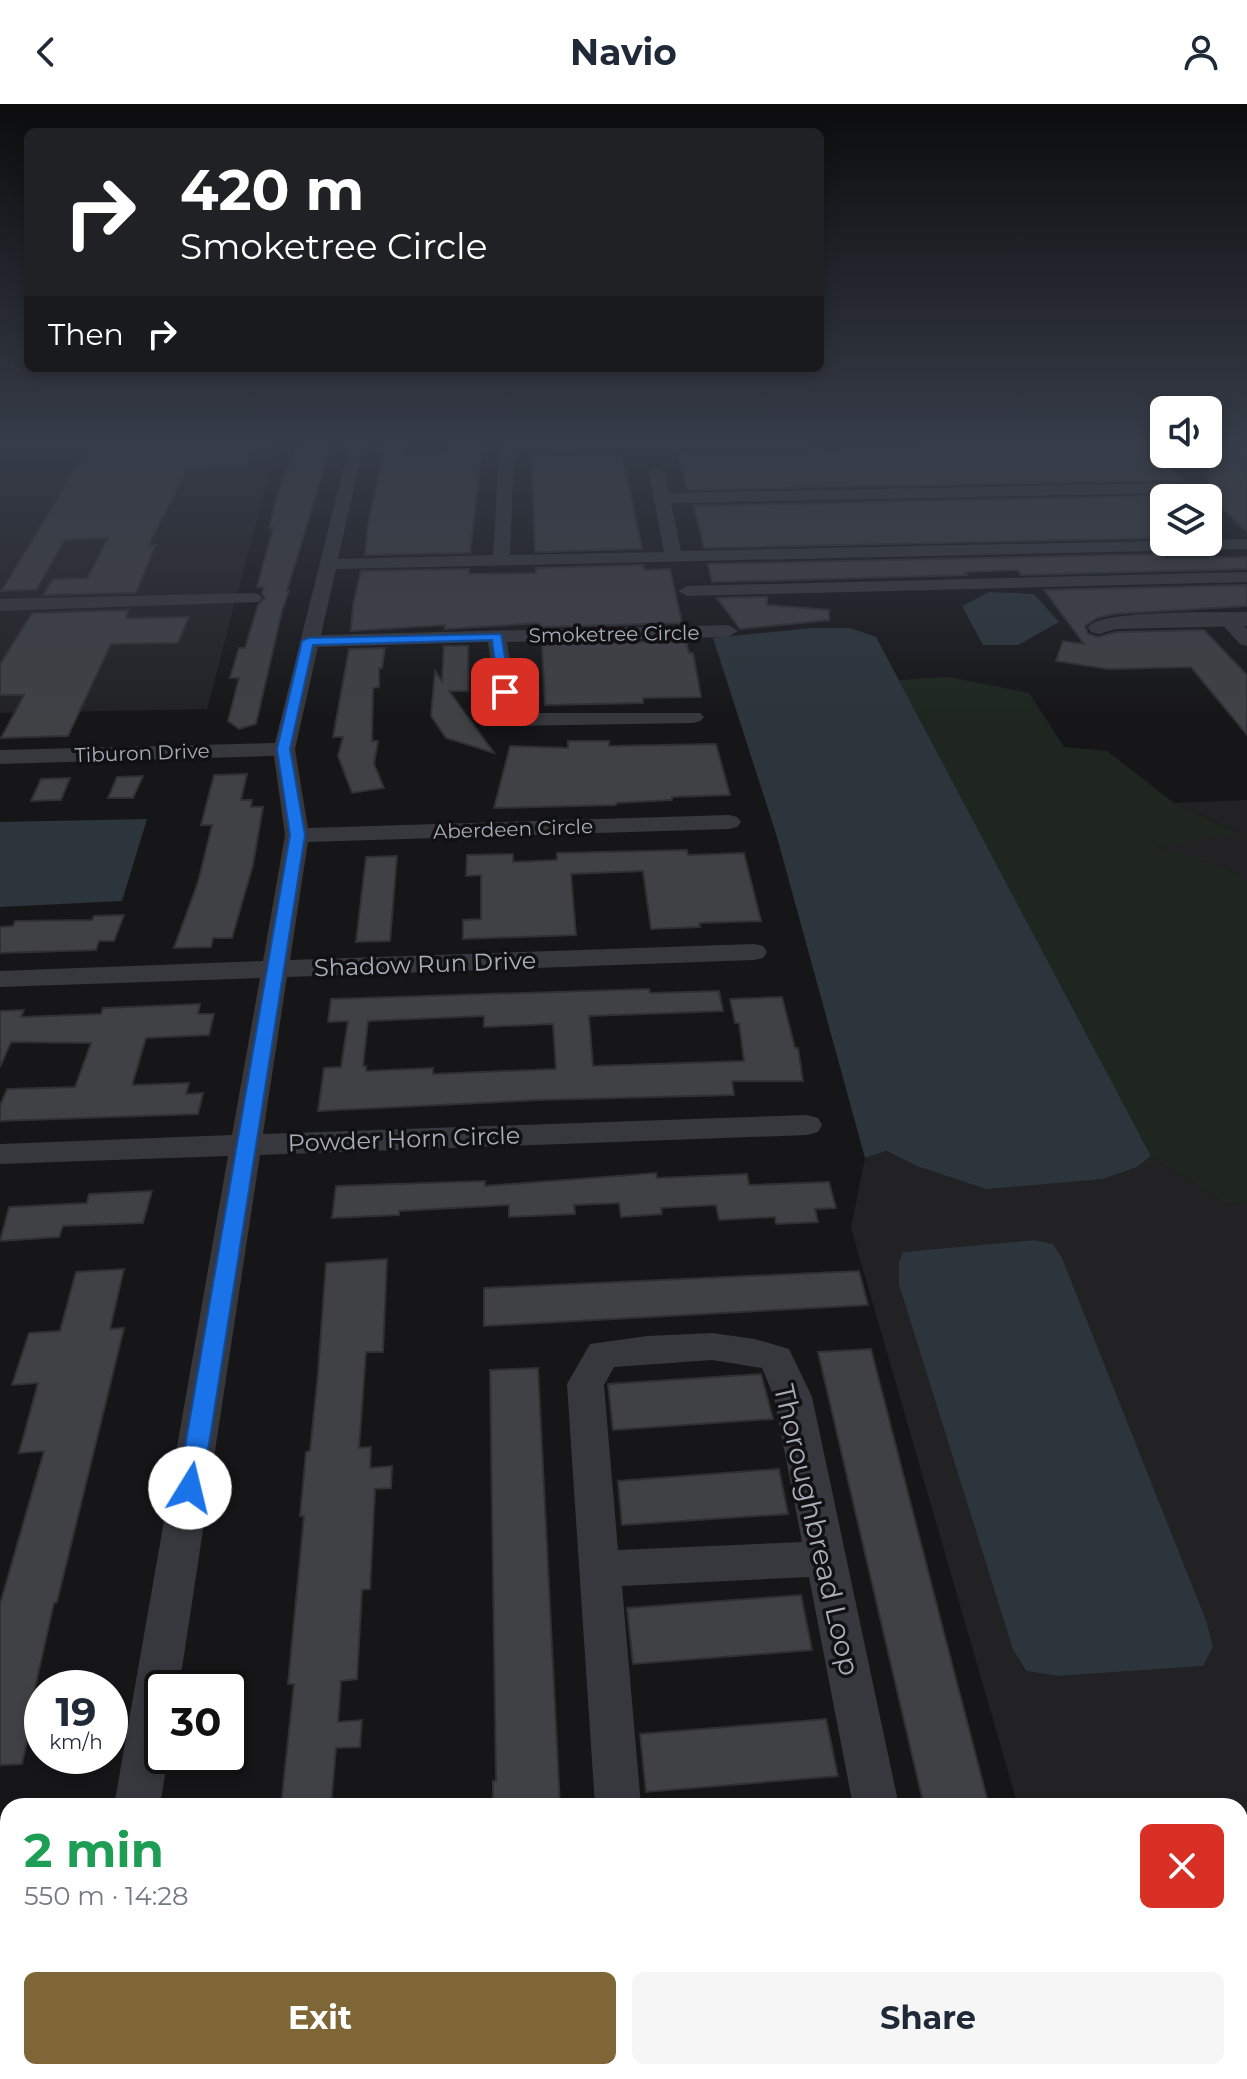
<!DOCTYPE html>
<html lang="en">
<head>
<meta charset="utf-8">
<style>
  :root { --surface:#fff; --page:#f6f6f7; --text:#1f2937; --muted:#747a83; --accent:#7e6636 }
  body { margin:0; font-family:Montserrat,sans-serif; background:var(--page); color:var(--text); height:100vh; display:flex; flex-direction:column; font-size:30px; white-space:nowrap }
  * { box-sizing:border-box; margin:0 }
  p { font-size:26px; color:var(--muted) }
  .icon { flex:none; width:44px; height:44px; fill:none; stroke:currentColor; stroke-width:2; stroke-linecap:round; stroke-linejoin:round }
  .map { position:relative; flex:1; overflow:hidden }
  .side { position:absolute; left:0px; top:1694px; width:1248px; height:282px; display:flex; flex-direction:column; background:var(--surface); border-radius:24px 24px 0 0; box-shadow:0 4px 12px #0003 }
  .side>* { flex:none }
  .guide { position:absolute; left:24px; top:24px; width:800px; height:244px; border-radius:12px; box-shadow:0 4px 12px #0003; background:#202124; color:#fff; overflow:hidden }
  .controls { position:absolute; left:1150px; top:292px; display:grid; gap:16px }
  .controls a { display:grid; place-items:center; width:72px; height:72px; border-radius:12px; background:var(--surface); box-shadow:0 4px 12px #0003; font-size:40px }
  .speed { position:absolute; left:24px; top:1566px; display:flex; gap:16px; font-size:40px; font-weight:700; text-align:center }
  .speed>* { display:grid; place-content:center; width:104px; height:104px; border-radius:50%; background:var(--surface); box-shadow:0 4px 12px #0003; line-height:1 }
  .speed small { font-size:20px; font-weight:400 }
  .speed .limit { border:4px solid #111; border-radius:12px; background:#fff; color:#111 }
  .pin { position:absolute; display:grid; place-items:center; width:68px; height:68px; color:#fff; margin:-34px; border-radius:16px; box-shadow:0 4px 12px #0006 }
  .me { position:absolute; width:88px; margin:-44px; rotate:9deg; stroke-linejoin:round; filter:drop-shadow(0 0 6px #0008) }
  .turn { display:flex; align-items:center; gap:28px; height:168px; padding:0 24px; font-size:36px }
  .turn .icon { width:104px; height:104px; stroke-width:2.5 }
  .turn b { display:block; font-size:56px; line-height:68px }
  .then { display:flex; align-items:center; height:76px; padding:0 24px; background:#0003; gap:16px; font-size:30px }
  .round { display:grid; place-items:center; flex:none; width:84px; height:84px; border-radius:12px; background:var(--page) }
  .head { display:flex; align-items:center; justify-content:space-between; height:136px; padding:0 24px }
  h1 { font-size:48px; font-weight:700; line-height:60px; color:#1e9e55 }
  .primary-button { display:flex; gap:16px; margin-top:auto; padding:16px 24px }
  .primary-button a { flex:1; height:92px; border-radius:12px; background:var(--accent); color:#fff; font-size:32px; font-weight:700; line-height:92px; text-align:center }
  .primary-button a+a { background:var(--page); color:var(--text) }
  header { display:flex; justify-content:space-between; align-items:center; height:104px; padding:0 24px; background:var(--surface); font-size:36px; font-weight:700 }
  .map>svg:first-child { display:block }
  .built { fill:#222225; fill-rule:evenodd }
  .green { fill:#1e261f }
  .water { fill:#2c353c }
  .building { fill:#404145; stroke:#303034; stroke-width:2; fill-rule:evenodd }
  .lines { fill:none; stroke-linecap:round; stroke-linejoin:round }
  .minor { fill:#37383d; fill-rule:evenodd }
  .tertiary { fill:#37383d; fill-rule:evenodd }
  .route { fill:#1a73e8; stroke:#114b97; stroke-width:2 }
  .labels { text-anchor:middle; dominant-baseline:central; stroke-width:7; stroke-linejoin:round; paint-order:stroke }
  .far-street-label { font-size:20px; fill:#a8adb8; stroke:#111113 }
  .street-label { font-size:24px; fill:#a8adb8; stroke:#111113 }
  .near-street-label { font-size:28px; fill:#a8adb8; stroke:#111113 }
</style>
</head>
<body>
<header><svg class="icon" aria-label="back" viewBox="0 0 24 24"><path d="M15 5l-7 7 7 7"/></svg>Navio<svg class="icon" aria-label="person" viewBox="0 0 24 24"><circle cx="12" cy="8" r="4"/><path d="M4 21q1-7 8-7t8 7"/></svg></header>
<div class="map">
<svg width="1247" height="1975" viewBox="0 0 1247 1975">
  <rect width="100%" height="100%" fill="#161618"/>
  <!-- built -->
  <path class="built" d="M0 338H277L237 491 0 498Z
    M235 498 207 605 0 609V505Z
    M1247 696V778L1227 764 1154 743 1239 728 1174 699Z
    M885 1047 917 1062 1059 1078 1103 1075 1137 1063 1151 1052 1225 1099 1247 1101V1975H1096L1094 1968H1240V1702H1018L851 1124 865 1054ZM1034 1136 1053 1140 1062 1154 1206 1516 1203 1562 1058 1572 1025 1567 1013 1546 899 1181V1157L903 1148Z"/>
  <!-- green -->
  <path class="green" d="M948 573 1029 589 1064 643 1107 647 1174 699 1240 729 1156 743 1227 764 1247 778V1101L1225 1099 1151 1052 899 576Z"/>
  <!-- water -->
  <path class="water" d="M989 488 1034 490 1059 518 1018 541H983L962 502Z
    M812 524H850L876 533 1151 1052 1137 1063 1103 1075 986 1085 917 1062 886 1047 865 1054 777 733 713 534Z
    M147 715 122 797 0 803V718Z
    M1034 1136 1053 1140 1062 1154 1206 1516 1213 1543 1203 1562 1058 1572 1026 1567 1013 1546 899 1181V1157L903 1148Z"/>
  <!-- building -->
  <path class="building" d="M256 338 245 364 187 365 149 441H156L136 489 43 491 53 475 87 474 108 434 65 436 36 486 1 487 90 341Z
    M311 338H330L325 361 287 487H289L282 507 256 620 239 625 228 617 239 574H230L239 544H245L258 501 265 494 262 489 264 483H257L273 424H269L282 376 296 345H306Z
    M386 338H404L403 352 441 351 442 346H450L451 339 479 338V346H482L470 449 365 451 368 421Z
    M1208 338H1222L1247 345V428L1208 391Z
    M1164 339V357L1183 376 691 386 687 385 678 349Z
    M622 350 642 445 535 448 532 351Z
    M1150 392 1161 405 1152 406 1164 420V434L704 444 694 402Z
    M1164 450V454L1247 453V465L1021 471 1018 466 965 468 967 471 712 478 708 460Z
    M643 461 644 466 670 465 682 519 541 523 540 519 445 525V521L351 527 353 501 361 467 469 465V470H479L536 469V464Z
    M1247 481V502L1114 510 1097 514 1085 522 1088 530 1098 533 1116 528 1204 526 1247 571V631L1191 563 1108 565 1056 557 1063 537 1084 540 1044 486Z
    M767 493V501L829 506V516L740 525 717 494Z
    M129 506 126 514 189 513 178 539 111 540 68 632 1 634 24 591H0V560L32 509Z
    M686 537 689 549H693L701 593 643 594V599L545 601 542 540Z
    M444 542H468V587H449L494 649 446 634 431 612 435 567 442 577Z
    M385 544 382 564H379V583L373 584 372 637H378L374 660 384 684 352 689 338 652 343 633H333L349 545Z
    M568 637H609V642L716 640 730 691 672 693V696L616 699V701L494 704 510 642 568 644Z
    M247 670 241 696H252L251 703H263L253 761 232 834H213L211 843 174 844 198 778 212 721H201L214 671Z
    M143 672 133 694H108L117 673Z
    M70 674 61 696 31 697 41 675Z
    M687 746 688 751 744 749 761 817 699 819 700 823 651 825 643 767 571 770 576 831 463 835V816L481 815V771L466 772 467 751 513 750V758L557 756V749Z
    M397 752 390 837 356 838 366 753Z
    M124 811 114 837H99L96 846 0 849V823L13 822 15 817 92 816 94 812Z
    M649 885 650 889 719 887 723 907 589 912 593 962 744 957 739 919H735L730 895 782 893 795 944H798L803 977H732L734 991 539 996 318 1007 324 964 341 963 348 917 328 918 331 895ZM484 912V923L553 920 556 965 433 970V964L366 967V962H363L368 917Z
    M200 900 198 910H214L209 931 146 934 133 978V981L189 979 186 990 203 989 198 1010 0 1017V1002L7 985 75 983 91 939 11 938 0 963V907L24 906 21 913 101 910 103 904Z
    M656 1069 657 1074 747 1070 749 1081 829 1078 836 1104 815 1105 818 1118 776 1120 775 1113 719 1116 716 1101 661 1104 662 1110 621 1113 619 1099 574 1101 575 1110 509 1113V1101L399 1107V1111L332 1114 336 1082 485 1077V1082Z
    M152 1087 143 1119 63 1122 59 1133 0 1137 9 1103 87 1099 89 1090Z
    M387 1155 383 1248H366L359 1344 371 1343 370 1364 392 1362 391 1384 375 1385 370 1485 362 1486 357 1575 341 1577 338 1618 362 1616 360 1643 336 1644 331 1702H281L294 1580H288L304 1412H300L306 1348 310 1347 318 1269 326 1159Z
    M124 1165 110 1225 124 1224 57 1498 54 1499 30 1606H34L22 1660 0 1661V1500L44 1347 19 1349 38 1279 12 1281 29 1229 60 1227 76 1168Z
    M859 1167 868 1201 484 1222V1184Z
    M871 1245 944 1529 988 1698 924 1702 818 1248Z
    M538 1264 560 1702H493V1677H496L490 1266Z
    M761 1270 773 1315 613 1326 608 1280Z
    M779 1365 788 1410 622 1421 618 1377Z
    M801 1491 812 1546 633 1560 627 1504Z
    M826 1615 838 1672 646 1688 640 1630Z"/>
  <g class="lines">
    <!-- minor -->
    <path class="minor" d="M350 338H364L338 455 493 451 500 338H812L805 342 514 348 510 451 664 448 649 369 657 364 665 369 669 389 1171 379 1177 381 1188 394H1171L1167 389 671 399 681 447 1247 435V445L336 465 321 531 728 521 738 527 728 533 507 538 519 609H700L704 613 700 617 693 619 509 622 498 616 488 538 318 543 295 645 308 724 729 711 737 713 741 718 737 723 729 725 308 738 290 856 754 840 763 842 767 848 763 854 754 856 287 873 263 1030 807 1011 818 1014 822 1021 818 1028 807 1031 260 1051 179 1584H162V1652H168L160 1702H114L228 1052 0 1060V1040L232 1031 260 874 0 883V867L263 857 285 731 274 652 0 660V646L275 639Z
      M1247 468V478L687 492 678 487 687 482Z
      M253 489 259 490 262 494 259 498 0 507V495Z
      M1227 510 1234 512 1247 525V542L1240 540 1218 516Z
      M712 1229 755 1235 789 1245 812 1293 899 1702H853L809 1473 622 1482 641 1702H595L567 1280 590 1240 647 1232ZM712 1256 762 1264 774 1293 802 1438 618 1446 604 1281 614 1263Z
      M65 1968H119L118 1975H64Z
      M613 1968H667L668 1975H614Z
      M904 1968H958L959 1975H905Z"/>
    <!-- tertiary -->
    <path class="tertiary" d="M1247 508V522L1116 525 1099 530 1091 528 1088 523C1101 505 1219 509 1247 508Z"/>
  </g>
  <!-- sky -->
  <linearGradient id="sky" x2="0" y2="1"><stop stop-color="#0c0c0d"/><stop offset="0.55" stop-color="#363c48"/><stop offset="1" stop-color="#363c48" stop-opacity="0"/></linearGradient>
  <rect width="1247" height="614" fill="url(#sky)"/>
  <!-- route -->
  <path class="route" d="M501 530 511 588 505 592 499 588 492 536 313 541 290 645 305 731 202 1384 199 1391 190 1394 182 1391 178 1384 290 731 277 645 302 537 308 534Z"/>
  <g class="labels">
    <!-- far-street labels -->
    <g class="far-street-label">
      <text transform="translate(614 530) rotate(-1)">Smoketree Circle</text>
      <text transform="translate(142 649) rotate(-2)">Tiburon Drive</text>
      <text transform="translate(513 725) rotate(-2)">Aberdeen Circle</text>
    </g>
    <!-- street labels -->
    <g class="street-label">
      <text transform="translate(425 860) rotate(-2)">Shadow Run Drive</text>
      <text transform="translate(404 1035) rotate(-2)">Powder Horn Circle</text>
    </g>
    <!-- near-street labels -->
    <g class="near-street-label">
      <text transform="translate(817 1426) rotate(77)">Thoroughbread Loop</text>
    </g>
  </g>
</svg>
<div class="controls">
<a><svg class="icon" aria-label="sound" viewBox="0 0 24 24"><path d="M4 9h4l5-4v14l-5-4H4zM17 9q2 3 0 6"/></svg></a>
<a><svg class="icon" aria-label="layers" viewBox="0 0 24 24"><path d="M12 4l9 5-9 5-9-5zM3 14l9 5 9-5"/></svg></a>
</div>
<div class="speed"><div>19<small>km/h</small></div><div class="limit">30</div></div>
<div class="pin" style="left:505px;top:588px;background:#d93025"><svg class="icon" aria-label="arrive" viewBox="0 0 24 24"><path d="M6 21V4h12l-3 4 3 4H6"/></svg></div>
<svg class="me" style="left:190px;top:1384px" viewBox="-20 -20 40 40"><circle r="19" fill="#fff"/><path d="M0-13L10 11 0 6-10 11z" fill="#1a73e8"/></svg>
<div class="guide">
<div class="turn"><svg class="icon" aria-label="right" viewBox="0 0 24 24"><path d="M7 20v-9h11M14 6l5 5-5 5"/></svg><div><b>420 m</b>Smoketree Circle</div></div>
<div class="then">Then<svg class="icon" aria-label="right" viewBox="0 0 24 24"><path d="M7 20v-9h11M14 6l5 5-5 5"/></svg></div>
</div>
<section class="side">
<div class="head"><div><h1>2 min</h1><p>550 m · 14:28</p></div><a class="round" style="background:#d93025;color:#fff"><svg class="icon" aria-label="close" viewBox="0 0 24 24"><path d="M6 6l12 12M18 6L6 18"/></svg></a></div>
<div class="primary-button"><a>Exit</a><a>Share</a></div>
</section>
</div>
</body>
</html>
